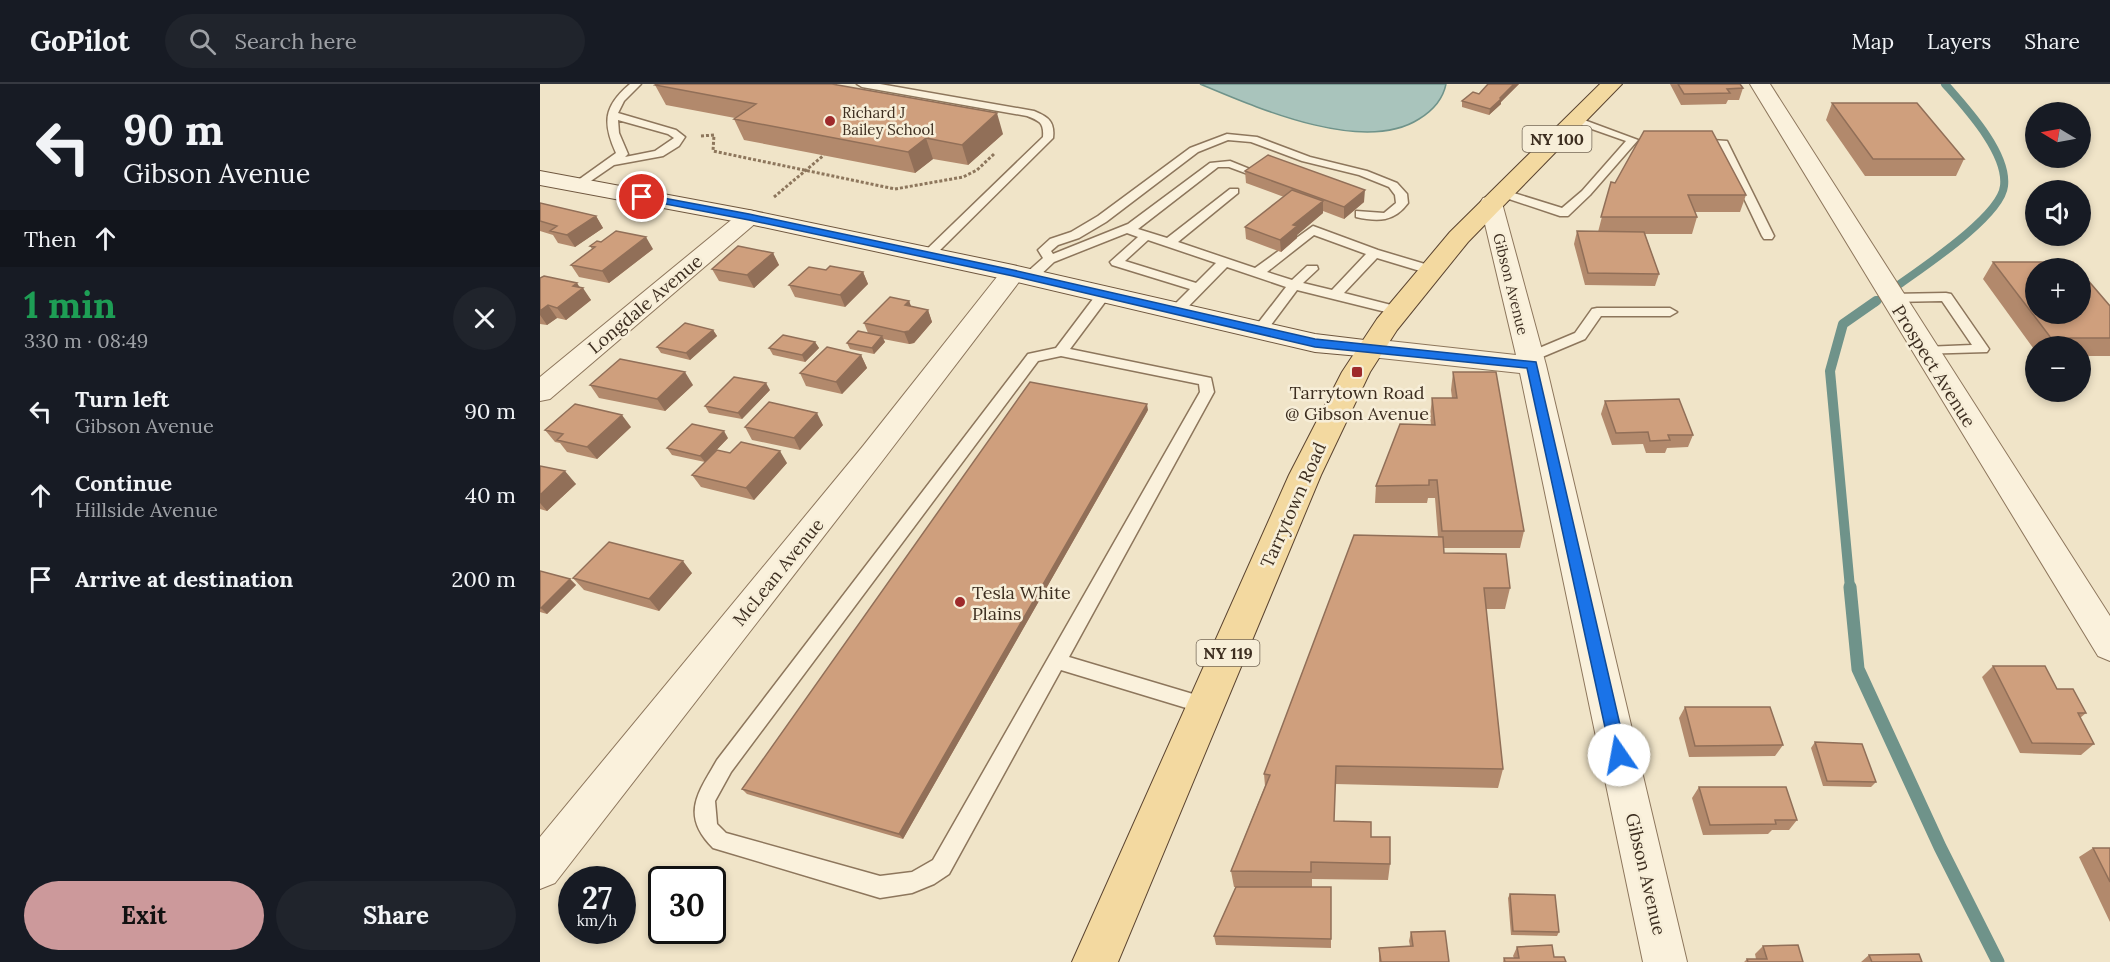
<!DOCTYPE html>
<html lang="en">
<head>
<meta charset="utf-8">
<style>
  :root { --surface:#171b24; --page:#20242c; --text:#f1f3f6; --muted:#9ea1a6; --line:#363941; --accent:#cc999b }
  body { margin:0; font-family:Lora,serif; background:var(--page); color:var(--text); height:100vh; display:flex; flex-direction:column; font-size:22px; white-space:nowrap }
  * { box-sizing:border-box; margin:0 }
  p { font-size:20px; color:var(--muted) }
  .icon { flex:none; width:33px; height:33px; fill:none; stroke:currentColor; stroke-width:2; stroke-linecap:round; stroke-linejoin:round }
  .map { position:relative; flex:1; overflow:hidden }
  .side { display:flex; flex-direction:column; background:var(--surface); width:540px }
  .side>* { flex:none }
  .banner { background:#171b24; color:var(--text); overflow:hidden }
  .needle { width:39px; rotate:280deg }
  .tools { position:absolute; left:1485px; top:18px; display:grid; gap:12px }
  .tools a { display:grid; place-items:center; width:66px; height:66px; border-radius:50%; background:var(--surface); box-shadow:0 3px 9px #0003; font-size:30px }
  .speed { position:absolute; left:18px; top:782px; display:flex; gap:12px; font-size:30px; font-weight:700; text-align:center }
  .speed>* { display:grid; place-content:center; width:78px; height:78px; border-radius:50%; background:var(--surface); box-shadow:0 3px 9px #0003; line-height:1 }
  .speed small { font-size:15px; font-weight:400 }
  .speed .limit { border:3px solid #111; border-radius:9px; background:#fff; color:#111 }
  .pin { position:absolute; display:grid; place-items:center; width:51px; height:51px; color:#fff; margin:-26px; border:3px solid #fff; border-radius:50%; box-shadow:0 2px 6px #0007 }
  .me { position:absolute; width:66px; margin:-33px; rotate:348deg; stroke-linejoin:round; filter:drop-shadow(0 0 4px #0008) }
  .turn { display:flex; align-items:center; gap:21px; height:126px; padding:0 24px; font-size:27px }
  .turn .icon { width:78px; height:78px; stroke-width:2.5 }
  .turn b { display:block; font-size:42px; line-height:51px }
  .then { display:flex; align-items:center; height:57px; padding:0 24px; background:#0003; gap:12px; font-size:22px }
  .round { display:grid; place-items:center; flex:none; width:63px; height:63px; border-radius:32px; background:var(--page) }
  .headline { display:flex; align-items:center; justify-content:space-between; height:102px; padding:0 24px }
  h1 { font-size:36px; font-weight:700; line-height:45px; color:#1e9e55 }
  .button { display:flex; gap:12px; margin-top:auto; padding:12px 24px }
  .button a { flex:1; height:69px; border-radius:36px; background:var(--accent); color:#111; font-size:24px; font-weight:700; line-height:69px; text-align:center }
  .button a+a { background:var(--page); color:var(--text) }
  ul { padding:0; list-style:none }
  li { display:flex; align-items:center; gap:18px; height:84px; padding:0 24px }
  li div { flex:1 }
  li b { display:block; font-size:22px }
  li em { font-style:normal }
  header { display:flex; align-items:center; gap:36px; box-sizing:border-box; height:84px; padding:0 30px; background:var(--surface); border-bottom:2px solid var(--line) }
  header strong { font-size:28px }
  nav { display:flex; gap:33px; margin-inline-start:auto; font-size:21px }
  .search { width:420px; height:54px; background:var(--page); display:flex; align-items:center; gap:15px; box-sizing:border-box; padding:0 21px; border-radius:33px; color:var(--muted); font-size:22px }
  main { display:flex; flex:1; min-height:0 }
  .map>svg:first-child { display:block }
  .water { fill:#a9c4bc; stroke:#6f938a; stroke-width:1.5 }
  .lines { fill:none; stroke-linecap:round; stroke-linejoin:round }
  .stream-far2 { stroke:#6f938a; stroke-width:8 }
  .stream-far1 { stroke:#6f938a; stroke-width:10 }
  .stream { stroke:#6f938a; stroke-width:13 }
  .lane-casing { stroke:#8d765c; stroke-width:3 }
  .street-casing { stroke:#8d765c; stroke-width:2 }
  .secondary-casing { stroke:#6f573f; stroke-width:2 }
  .primary-casing { stroke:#5b4430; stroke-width:2 }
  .path { stroke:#8d765c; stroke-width:3; stroke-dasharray:3 2; stroke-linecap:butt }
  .lane { fill:#faf1dc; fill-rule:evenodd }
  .street { fill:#faf1dc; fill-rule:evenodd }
  .secondary { fill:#faf1dc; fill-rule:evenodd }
  .primary { fill:#f3d9a0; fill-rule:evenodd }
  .wall { fill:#b2896c }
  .shaded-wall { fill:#916f58 }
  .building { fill:#cf9f7d; stroke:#916f58; stroke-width:1.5 }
  .route { fill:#1a73e8; stroke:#114b97; stroke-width:1.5 }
  .poi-dot { fill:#9e2a2b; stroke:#f7eed8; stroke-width:2 }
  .labels { text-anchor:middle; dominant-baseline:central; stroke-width:5; stroke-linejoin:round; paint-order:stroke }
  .far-poi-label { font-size:15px; fill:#3d2e20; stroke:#f7eed8; text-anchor:start }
  .far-street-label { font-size:15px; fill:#3d2e20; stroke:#f7eed8 }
  .shield { fill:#f7eed8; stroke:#756857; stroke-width:1.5 }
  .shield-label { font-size:16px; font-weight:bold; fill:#3d2e20 }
  .street-label { font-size:18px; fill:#3d2e20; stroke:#f7eed8 }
  .poi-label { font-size:18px; fill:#3d2e20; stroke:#f7eed8 }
</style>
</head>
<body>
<header>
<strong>GoPilot</strong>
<div class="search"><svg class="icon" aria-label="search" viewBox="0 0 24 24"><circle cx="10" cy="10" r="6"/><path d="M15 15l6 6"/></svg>Search here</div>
<nav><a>Map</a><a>Layers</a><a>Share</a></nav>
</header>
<main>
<section class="side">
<div class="banner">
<div class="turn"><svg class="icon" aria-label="left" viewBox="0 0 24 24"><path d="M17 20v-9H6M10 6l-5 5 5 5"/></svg><div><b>90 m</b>Gibson Avenue</div></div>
<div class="then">Then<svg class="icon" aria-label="ahead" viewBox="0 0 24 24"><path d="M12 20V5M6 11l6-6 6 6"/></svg></div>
</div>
<div class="headline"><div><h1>1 min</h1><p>330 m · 08:49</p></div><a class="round"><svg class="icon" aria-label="close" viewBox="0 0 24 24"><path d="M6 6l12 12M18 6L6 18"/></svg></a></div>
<ul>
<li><svg class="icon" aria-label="left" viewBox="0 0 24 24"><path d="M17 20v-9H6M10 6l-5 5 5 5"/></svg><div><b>Turn left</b><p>Gibson Avenue</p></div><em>90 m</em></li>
<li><svg class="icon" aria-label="ahead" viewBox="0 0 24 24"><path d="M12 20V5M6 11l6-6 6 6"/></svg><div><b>Continue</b><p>Hillside Avenue</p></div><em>40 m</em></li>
<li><svg class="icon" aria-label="arrive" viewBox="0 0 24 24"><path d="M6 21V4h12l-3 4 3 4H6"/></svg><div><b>Arrive at destination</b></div><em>200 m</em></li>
</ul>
<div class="button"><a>Exit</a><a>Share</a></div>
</section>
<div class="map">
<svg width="1570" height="878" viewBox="0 0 1570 878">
  <rect width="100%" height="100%" fill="#f0e4c8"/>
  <!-- water -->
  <path class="water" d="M660 0H906C903 15 892 27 879 35 823 71 715 23 660 0Z"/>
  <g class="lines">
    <!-- stream-far2 -->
    <path class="stream-far2" d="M1357 202C1382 184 1461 132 1464 102 1468 69 1426 24 1405 0
      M1334 219 1338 216"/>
    <!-- stream-far1 -->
    <path class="stream-far1" d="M1310 504 1290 287 1303 240 1336 217"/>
    <!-- stream -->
    <path class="stream" d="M1310 503 1318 585 1400 763 1458 878"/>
    <!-- lane casing -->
    <g class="lane-casing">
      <path id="lane" d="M90 0H101L84 17 78 29 136 46 145 53 139 62 123 72 74 81 42 103H34V99L76 69C62 38 64 22 90 0ZM78 36 128 50 134 54 115 67 85 73 88 70 79 49Z
        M317 0H340L494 27C508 33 515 37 513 54L392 174H384L382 171 384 168 503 53C504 39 500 37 487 32L322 3Z
        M1036 33 1098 56 1050 111 1028 132H1020L957 111V107L961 105 1022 124 1042 107 1086 57 1032 38 1031 36Z
        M687 50 717 53 770 73 827 87 857 99 867 110 868 119C854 138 838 138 816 133V127L844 129 856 119 855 111 849 103 819 91 762 77 711 58 688 56 658 68 566 138 539 154 518 161 511 167 513 170 588 140 670 79 690 77 722 90 716 93 689 83H678L598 145 627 154 690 105H698V109L638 158 715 184 773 142 838 166 895 183 896 186 895 189 890 190 837 174 804 209 863 224 865 227 863 230 858 231 757 206 725 249H715L713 246 715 243 746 203 687 183 641 230H631L629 227 631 224 650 205 572 181 570 178 598 153 587 149 514 178 495 196H485L484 193 485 190 503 174 498 166 510 155 531 148 558 132 650 64ZM774 151 826 170 792 206 763 199 778 185 777 182H767L752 196 727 188ZM608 156 676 179 656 199 585 177Z
        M1156 55 1187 57 1234 152 1232 155H1224L1222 152 1179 62 1152 60V56Z
        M564 206 571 210 530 265 671 294 674 308 529 573 673 616 676 622 673 628 666 630 521 586 409 790 394 800 372 809 340 814 173 764C140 731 158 709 177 676L488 270 516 264 559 207ZM521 272 659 300 660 308 393 776 372 788 340 792 186 749 177 740 175 717 191 688 498 277Z
        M1406 209 1411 210 1447 262 1449 265 1447 268 1379 270 1377 267 1384 263 1432 261 1402 217 1351 218 1344 214 1351 210Z
        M1057 224H1130L1137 228 1130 232H1061L1045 255 995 276H985L983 273 985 270 1035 249 1052 225Z"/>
    </g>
    <!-- street casing -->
    <g class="street-casing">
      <path id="street" d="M1210 0H1230L1570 532V577L1558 572Z
        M951 112 959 114 962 119 1006 281 1147 878H1103L980 289 831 273 822 270 818 264 822 258 831 255 976 271 940 119 943 114Z
        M209 126 217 128 221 133 217 138 10 315 0 317V293L201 128Z
        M473 182 482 184 485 189 482 194 343 376 15 799 0 805V753L323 362 464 184Z"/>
    </g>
    <!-- secondary casing -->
    <g class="secondary-casing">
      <path id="secondary" d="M0 87 209 126 473 181 775 250 841 258 845 264 841 270 831 273 775 268 473 197 209 140 0 101Z"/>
    </g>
    <!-- primary casing -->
    <g class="primary-casing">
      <path id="primary" d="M1060 0H1082L928 158 857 246 830 288 781 391 578 878H532L749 391 802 288 837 235 910 148Z"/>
    </g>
    <!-- path -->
    <path class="path" d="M161 52 174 51 173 67 355 105 423 93 437 86 454 70
      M234 113 284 71"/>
    <!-- lane -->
    <use href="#lane" class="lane"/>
    <!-- street -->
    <use href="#street" class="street"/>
    <!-- secondary -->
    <use href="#secondary" class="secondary"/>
    <!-- primary -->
    <use href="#primary" class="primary"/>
  </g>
  <!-- wall -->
  <path class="wall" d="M948 0H979L961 18V20L949 31 922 23V17L939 10Z
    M1130 0H1200L1203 4 1199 16H1188L1186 20 1141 21Z
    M115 1 463 50 428 81 393 75 375 89 204 56 194 35 195 34 126 21Z
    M1292 19 1424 75 1416 92H1325L1286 36Z
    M705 87 824 118 804 135 783 127V129L757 151V154L741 168 706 155 705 143 744 113 706 99Z
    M1071 98 1206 111 1200 128H1155L1157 133 1152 150H1105L1119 190 1115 202 1045 201 1034 160 1037 147 1058 148Z
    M0 119 56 132 63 144 35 163 18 159 13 151 0 147Z
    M50 162 113 165 69 199 39 193 31 181 52 165Z
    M233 169 239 181 214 204 179 197 172 185Z
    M1453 178 1570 222V272H1540V262H1496V268L1443 195Z
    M286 186 323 188 328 200 305 223 255 213 249 201Z
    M0 194 40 203 51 216 26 236 17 234 7 241 0 240Z
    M369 217 371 223 388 226 392 238 374 259 369 260 343 255 345 258 334 270 310 265 307 259 328 249 324 239Z
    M173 246 177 252 150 276 121 269 117 263Z
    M275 258 279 264 265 278 233 271 229 264Z
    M321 271 327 284 302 310 266 302 260 289Z
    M913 288 984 447 980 464H904V469L970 504 965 525H946L963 685 958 704 795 700 794 737 831 753 850 780 848 796 772 795V803H791V864L676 861 674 852 696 803H694L691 787 725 702 724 690 898 453 895 414H888L887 419H835L836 402 891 341 890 332 892 314H912L911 306Z
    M50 301H153L125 327 59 314Z
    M230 306 202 335 169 329 165 322Z
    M1065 317 1153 351 1148 363 1127 364 1125 369H1106L1103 360 1072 361 1061 330Z
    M608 326 363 755 207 710 202 705Z
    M283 341 260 366 212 356 205 343Z
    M91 343 57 375 27 368 20 359 15 358 5 346Z
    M188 354 165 378 132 371 127 364Z
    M247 379 214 416 161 403 152 391Z
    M0 382 36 400 7 427 0 425Z
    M0 487 30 495 36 501 7 530 0 528Z
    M152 489 119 527 44 506 33 494Z
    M1453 582 1517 605 1546 629 1540 634 1554 660 1541 671 1480 669 1442 593Z
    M1145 623 1243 661 1235 672 1149 673 1139 634Z
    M1275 658 1336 698 1331 703 1283 702 1271 664Z
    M1159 703 1257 736 1249 746H1232L1228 750 1163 751 1152 714Z
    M1553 764H1570V838L1539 773Z
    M970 810 1019 848 1017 852 971 851 968 814Z
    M871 848 909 878H839V864L870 862 869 857Z
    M1223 862 1263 878H1204L1207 875H1216L1215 870Z
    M977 863 1014 873 1026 878H963L964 874H974L973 872Z
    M1329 871 1382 878H1321Z"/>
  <!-- shaded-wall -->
  <path class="shaded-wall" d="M974 0H979L961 18V20L949 31 950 25Z
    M457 29 463 50 428 81 422 61Z
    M386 54 393 75 375 89 368 68Z
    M825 106 824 118 804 135V123Z
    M783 117V129L757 151V154L741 168 740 156 753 141Z
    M56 132 63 144 35 163 27 151Z
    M106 153 113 165 69 199 62 187Z
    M233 169 239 181 214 204 207 191Z
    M323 188 328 200 305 223 300 211Z
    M37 199 41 205 43 204 51 216 26 236 17 224 33 202Z
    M369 217 374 229 365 221Z
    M8 221 17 234 7 241 0 231V227Z
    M388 226 392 238 374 259 369 260 364 248Z
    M173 246 177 252 150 276 146 269Z
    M342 252 345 258 334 270 332 264Z
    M275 258 279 264 265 278 262 271Z
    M321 271 327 284 302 310 296 298Z
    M145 288 153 301 125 327 117 315Z
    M226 299 230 306 202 335 198 329Z
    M607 320 608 326 363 755 359 750Z
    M277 329 283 341 260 366 254 354Z
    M82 331 91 343 57 375 47 363Z
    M184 347 188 354 165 378 160 372Z
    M240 367 247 379 214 416 206 404Z
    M25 387 36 400 7 427 0 419V411Z
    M143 477 152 489 119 527 109 515Z
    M30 495 36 501 7 530 1 524Z"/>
  <!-- building -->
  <path class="building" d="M117 0H292L457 29 422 61 386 54 368 68 194 35 216 20 115 1Z
    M948 0H974L960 14 961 15 950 25 922 17 933 8 939 10Z
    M1138 0H1200L1203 4 1187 5 1190 9 1144 10Z
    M1292 19H1377L1424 75H1333Z
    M1104 47H1172L1206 111H1148L1157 133H1061L1071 98 1075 99Z
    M728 71 825 106 804 123 705 87Z
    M752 106 783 117 753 141 757 142 740 156 705 143Z
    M0 119 56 132 27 151 10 147 17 142 0 137Z
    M76 147 106 153 62 187 31 181 55 163 50 162 57 157 61 158Z
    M1037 147 1104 148 1119 190 1048 189Z
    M198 162 233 169 207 191 172 185Z
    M1453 178H1533L1538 184H1496V230H1540V187L1570 222V254H1511Z
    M290 182 323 188 300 211 249 201 269 183 286 186Z
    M4 192 37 199 33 202 43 204 17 224 8 221 0 227V194Z
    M350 213 369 217 365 221 388 226 369 247 364 248 324 239Z
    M145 239 173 246 146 269 117 263Z
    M318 247 342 252 332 264 307 259Z
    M243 251 275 258 262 271 229 264Z
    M287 263 321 271 296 298 260 289Z
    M80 275 145 288 117 315 50 301Z
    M913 288H956L984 447H902L897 396H889V401L836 402 860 340 895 341 892 314H917Z
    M194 293 226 299 198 329 165 322Z
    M490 298 607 320 359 750 202 705Z
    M1139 315 1153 351H1128L1130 356 1110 357 1108 348 1076 349 1065 317Z
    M229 318 277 329 254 354 205 343Z
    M35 320 82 331 47 363 17 356 23 350 5 346Z
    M152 340 184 347 160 372 127 364Z
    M201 358 240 367 206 404 152 391 177 366 190 369Z
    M0 382 25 387 0 411Z
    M814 451 903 453 904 469 966 470 970 504H944L963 685 796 682 794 737 831 738V753H850V780L771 778V788L691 787 730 691 724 690Z
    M69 458 143 477 109 515 33 494Z
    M0 487 30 495 1 524H0Z
    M1453 582H1505L1517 605H1533L1546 629H1538L1554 660 1492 659Z
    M1145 623H1230L1243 661 1155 662Z
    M1275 658 1322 660 1336 698 1287 697Z
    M1159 703H1246L1257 736H1235L1236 740 1170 741Z
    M1553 764H1570V798Z
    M696 803H791V855L674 852Z
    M970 810 1015 811 1019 848 973 847Z
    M905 847 909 878H841L839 864 873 862 871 848Z
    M1012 861 1014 873H1024L1026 878H965L964 874H979L977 863Z
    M1258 861 1263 878H1208L1207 875H1227L1223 862Z
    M1379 870 1382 878H1332L1329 871Z"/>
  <!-- route -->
  <path class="route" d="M102 110 209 130 473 186 775 255 996 278 1087 671 1085 677 1079 679 1073 677 1071 671 987 284 775 263 473 192 209 136 99 115V111Z"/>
  <!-- markers -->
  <g class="poi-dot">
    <circle cx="290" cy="37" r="6"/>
    <rect x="811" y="282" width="12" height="12" rx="3"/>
    <circle cx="420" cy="518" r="6"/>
  </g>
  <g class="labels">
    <!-- far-poi labels -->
    <g class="far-poi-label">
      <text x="302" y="28">Richard J<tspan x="302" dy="17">Bailey School</tspan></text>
    </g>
    <!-- far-street labels -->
    <g class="far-street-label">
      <text transform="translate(971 200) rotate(76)">Gibson Avenue</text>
    </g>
    <!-- shield labels -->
    <g class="shield">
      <rect x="982.5" y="42" width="69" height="26" rx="4.5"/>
      <rect x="656.5" y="556" width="63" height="26" rx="4.5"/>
    </g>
    <g class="shield-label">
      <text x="1017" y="55">NY 100</text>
      <text x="688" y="569">NY 119</text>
    </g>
    <!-- street labels -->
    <g class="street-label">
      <text transform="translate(105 220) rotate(-40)">Longdale Avenue</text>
      <text transform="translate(1394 282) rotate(58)">Prospect Avenue</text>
      <text transform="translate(753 421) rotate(-66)">Tarrytown Road</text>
      <text transform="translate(238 488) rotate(-51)">McLean Avenue</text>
      <text transform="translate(1106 790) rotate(77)">Gibson Avenue</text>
    </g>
    <!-- poi labels -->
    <g class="poi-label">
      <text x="817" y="308">Tarrytown Road<tspan x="817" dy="21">@ Gibson Avenue</tspan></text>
      <text x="432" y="508" text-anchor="start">Tesla White<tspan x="432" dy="21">Plains</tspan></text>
    </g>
  </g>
</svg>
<div class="tools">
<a><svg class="needle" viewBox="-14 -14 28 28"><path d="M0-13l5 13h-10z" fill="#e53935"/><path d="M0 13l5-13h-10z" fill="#9ea1a6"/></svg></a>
<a><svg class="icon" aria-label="sound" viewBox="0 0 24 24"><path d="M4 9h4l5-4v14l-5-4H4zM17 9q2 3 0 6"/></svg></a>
<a>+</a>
<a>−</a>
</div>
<div class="speed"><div>27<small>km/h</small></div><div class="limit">30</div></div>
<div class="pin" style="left:102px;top:113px;background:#d93025"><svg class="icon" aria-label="arrive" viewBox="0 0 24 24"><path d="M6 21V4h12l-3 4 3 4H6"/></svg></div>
<svg class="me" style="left:1079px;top:671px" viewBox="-20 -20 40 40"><circle r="19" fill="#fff"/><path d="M0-13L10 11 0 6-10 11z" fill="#1a73e8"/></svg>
</div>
</main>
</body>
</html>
